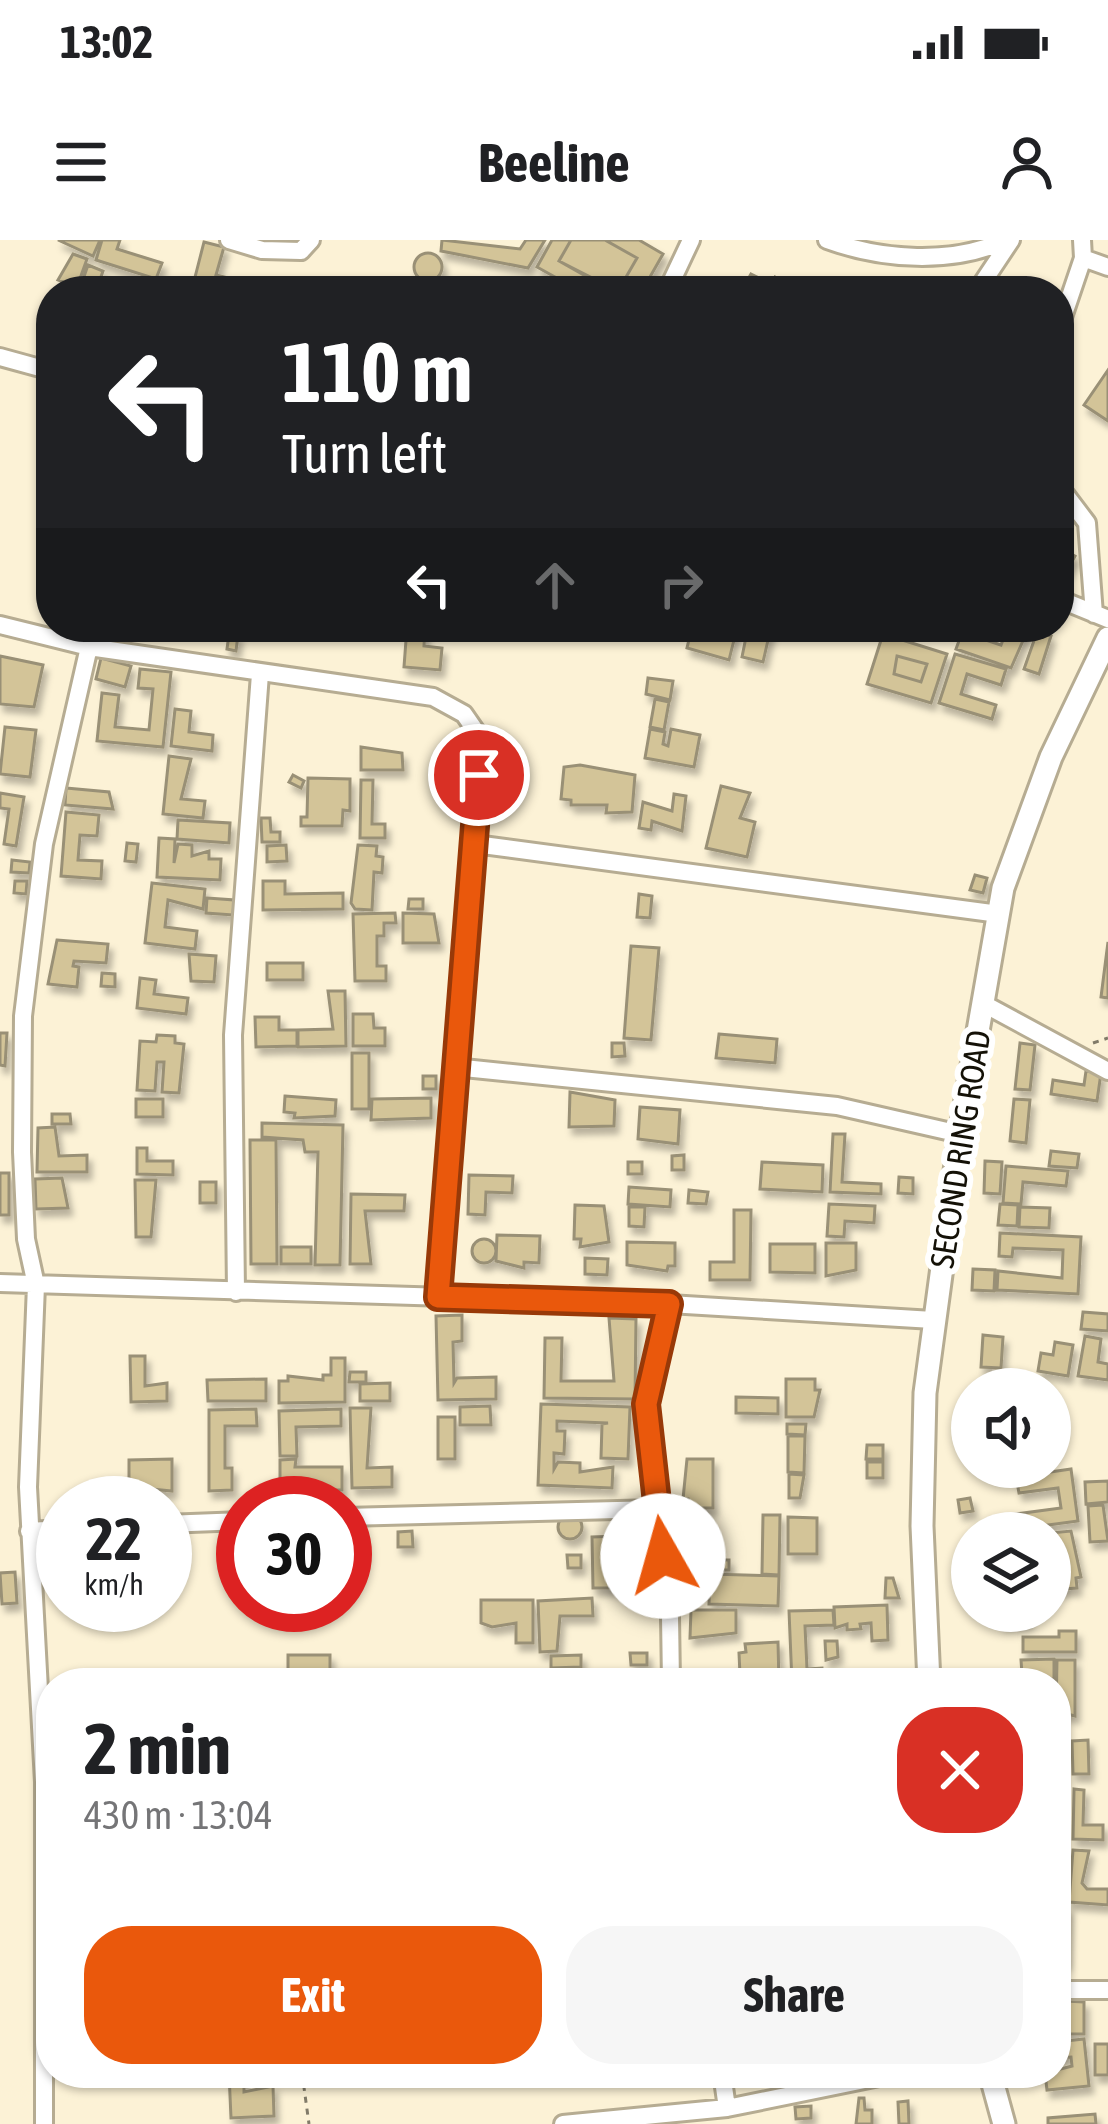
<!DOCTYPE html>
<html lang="en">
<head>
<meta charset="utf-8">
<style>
  :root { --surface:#fff; --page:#f6f6f6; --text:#202124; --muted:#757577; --accent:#ea580c }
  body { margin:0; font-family:"Asap Condensed",sans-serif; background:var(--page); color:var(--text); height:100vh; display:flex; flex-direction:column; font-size:45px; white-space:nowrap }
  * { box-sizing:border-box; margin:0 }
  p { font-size:39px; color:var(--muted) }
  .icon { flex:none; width:66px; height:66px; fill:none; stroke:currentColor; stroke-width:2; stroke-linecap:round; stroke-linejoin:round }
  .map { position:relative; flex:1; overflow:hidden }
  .sheet { position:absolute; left:36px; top:1428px; width:1035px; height:420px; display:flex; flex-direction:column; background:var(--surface); border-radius:48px; box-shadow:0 3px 9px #0004 }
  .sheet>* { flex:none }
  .banner { position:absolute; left:36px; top:36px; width:1038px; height:366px; border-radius:48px; box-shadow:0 3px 9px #0004; background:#202124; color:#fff; overflow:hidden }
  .buttons { position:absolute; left:951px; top:1128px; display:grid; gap:24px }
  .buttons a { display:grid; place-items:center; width:120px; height:120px; border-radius:50%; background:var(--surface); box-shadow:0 3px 9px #0004; font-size:60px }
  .speed { position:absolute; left:36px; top:1236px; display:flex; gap:24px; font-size:60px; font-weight:700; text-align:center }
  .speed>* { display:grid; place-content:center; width:156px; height:156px; border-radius:50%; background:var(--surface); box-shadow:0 3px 9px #0004; line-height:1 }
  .speed small { font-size:30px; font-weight:400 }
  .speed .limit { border:18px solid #d22; background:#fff; color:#111 }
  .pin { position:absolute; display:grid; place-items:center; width:102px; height:102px; color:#fff; margin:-51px; border:6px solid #fff; border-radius:50%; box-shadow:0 3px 12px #0007 }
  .me { position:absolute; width:132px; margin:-66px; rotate:353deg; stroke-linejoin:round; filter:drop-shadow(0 0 9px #0008) }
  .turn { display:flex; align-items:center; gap:42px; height:252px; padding:0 48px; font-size:54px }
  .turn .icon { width:156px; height:156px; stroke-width:2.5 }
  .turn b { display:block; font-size:84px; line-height:102px }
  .lanes { display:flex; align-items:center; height:114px; padding:0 48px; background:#0003; justify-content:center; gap:60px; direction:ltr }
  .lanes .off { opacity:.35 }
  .round { display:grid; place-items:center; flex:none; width:126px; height:126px; border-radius:48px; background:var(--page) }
  .headline { display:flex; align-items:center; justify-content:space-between; height:204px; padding:0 48px }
  h1 { font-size:72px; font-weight:700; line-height:90px }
  .action { display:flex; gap:24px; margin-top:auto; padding:24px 48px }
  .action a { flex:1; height:138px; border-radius:48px; background:var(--accent); color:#fff; font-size:48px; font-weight:700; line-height:138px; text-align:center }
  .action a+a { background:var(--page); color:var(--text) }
  .status { display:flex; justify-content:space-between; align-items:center; height:84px; padding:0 60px; background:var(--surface); direction:ltr }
  .status svg { height:33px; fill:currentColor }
  header { display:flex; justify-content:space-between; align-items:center; height:156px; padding:0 48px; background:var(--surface); font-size:54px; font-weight:700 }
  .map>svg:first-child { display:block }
  .building { fill:#d3c498; stroke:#999076; stroke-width:3; fill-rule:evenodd; filter:url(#shadow) }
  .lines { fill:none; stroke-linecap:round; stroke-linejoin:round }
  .minor-casing { stroke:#b6ac92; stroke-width:22 }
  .tertiary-casing { stroke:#b6ac92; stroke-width:27 }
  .path { stroke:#817b69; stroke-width:3; stroke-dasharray:6 6; stroke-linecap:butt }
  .minor { stroke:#fff; stroke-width:16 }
  .tertiary { stroke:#fff; stroke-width:21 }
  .route-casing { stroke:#983908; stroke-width:30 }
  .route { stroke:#ea580c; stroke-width:21 }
  .labels { text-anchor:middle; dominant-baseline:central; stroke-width:12; stroke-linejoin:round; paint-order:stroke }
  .street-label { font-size:33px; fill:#141107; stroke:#fff }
</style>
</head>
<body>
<div class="status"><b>13:02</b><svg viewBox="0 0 49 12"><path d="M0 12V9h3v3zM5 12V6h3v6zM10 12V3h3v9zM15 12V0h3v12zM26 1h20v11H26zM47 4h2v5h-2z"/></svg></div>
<header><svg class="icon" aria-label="menu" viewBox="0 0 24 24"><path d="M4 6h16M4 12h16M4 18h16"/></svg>Beeline<svg class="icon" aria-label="person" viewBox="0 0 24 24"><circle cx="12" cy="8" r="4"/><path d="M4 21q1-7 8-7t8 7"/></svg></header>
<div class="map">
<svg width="1108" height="1884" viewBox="0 0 1108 1884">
  <defs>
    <filter id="shadow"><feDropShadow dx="4" dy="7" stdDeviation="3" flood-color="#0004"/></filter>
  </defs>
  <rect width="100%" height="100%" fill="#fcf2d6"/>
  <!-- building -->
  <path class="building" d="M58 0H100L93 16Z
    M102 0H120L117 9 162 23 156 39 96 20Z
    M442 0 520 9 526 0H545L528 28 441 11Z
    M552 0H571L559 21 612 51H580L537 27Z
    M571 0H605L637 18 618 51 559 21Z
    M605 0H639L663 14 642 51H618L637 18Z
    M204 2 224 7 216 35 252 44 251 51 192 49Z
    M414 27a14 14 0 1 1 28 0a14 14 0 1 1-28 0Z
    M73 14 87 19 77 47 58 40Z
    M88 25 103 31 96 51H79Z
    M751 34 771 44 775 37 788 44 784 51H748L743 48Z
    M380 40H396V51H376Z
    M1108 130V181L1084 165Z
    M1059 307 1075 316 1066 333 1059 329Z
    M407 387H425L424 406 442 408 440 430 404 427Z
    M692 387 737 388 729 420 687 408Z
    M748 387H771L763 422 742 417Z
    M964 387H991L980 398 1001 405 1007 389 994 387H1029L1011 428 956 409Z
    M1037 392 1051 396 1039 434 1024 429Z
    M229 394 238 395 236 411 227 409Z
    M883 394 947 414 931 463 867 444ZM897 416 927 424 921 442 894 434Z
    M955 414 1006 429 1001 445 967 434 961 454 996 465 992 479 939 463Z
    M0 416 43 425 34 467 0 464Z
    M897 416 927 424 921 442 894 434Z
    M101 418 131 426 125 447 96 439Z
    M140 429 171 432 163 507 97 501 102 453 119 455 115 487 149 490 153 449 138 448Z
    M648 438 673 441 670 460 646 454Z
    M655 459 669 462 664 490 650 487Z
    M175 469 191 471 189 492 213 495 212 511 171 506Z
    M5 487 36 490 30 537 0 534Z
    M650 489 665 492 663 504 668 506 671 489 700 495 694 527 645 518Z
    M361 507 402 513 403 530H361Z
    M169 516 191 519 181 559 205 561 203 578 163 574Z
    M580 525 635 535 632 572 606 573 607 565H571V560L561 559 564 527Z
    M293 535 304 541 301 548 289 542Z
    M308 538 350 539V571L343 570 342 586H301V577H307Z
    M361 540H373L372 584H385V598H360Z
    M721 546 750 553 740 578 755 582 747 617 706 608Z
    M66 548 109 552 113 569 65 565Z
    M0 553 24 557 16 606 4 604 9 569 0 568Z
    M674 554 686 556 682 591 652 581 651 590 639 588 643 562 672 571Z
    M66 572 99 575 97 596 80 595 78 620 102 621 101 639 61 636Z
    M261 578H270L271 592H280V602H262Z
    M178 580 230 583 229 603 177 599Z
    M159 598 175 599 174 623 178 604 192 605V616L209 611V619H221L220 640 157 637Z
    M127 603 138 604 136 622 125 621Z
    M286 605 287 621 267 622V606Z
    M358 605 377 606 376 616 383 617 382 633 374 632 372 670 355 669 351 663Z
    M12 620 30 622 29 633 11 632Z
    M975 635 987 638 983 653 970 650Z
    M15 641H27L26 654 14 653Z
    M263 641H285V654L343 653V669L263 670Z
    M152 643 205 649 203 669 168 660 165 687 197 691 195 709 145 703Z
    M639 654 652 656 650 678 637 677Z
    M207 658 234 660 233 675 206 673Z
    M409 659H423V669H408Z
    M395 673 396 683H384V696H377V726H386V741H355L353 674Z
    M403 673 434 674 439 703H403Z
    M57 700 108 704 106 723 74 721 73 726 79 727 77 747 48 744Z
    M1108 702V758L1101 757Z
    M631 706 659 708 651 800 624 798Z
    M189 714 216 716 214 742 191 741Z
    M267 723H303V740H267Z
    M102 733 115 734V747L101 746Z
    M140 738 156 740 154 754 188 758 186 774 137 768Z
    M328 751H345L346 806 298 807V790L333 789Z
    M353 774H373L374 788H385V806H353Z
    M255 777H279V790H297V806L256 807Z
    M0 793H7L5 826 0 825Z
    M719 794 777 799 775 823 716 818Z
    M157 795 175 796V803L184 804 179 853 162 852 164 822H157L155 851 137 850 140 801 156 802Z
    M612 803H624L625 816 612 817Z
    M1020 803 1035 805 1030 850 1015 849Z
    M352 813H369V869H352Z
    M1086 831 1101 833 1097 861 1051 854 1053 840 1084 845Z
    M423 836H436V849H423Z
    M570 852 615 860 614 886 569 887Z
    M285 856 336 860 335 876 294 878 295 873 284 872Z
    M431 858V878L371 880 372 859Z
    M136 859H163V877H136Z
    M1014 859 1030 860 1026 903 1010 901Z
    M640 867 680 870 678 904 638 899Z
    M52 874H70L71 884H52Z
    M262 883 343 885 340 1025H315L318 912H305L303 900 262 897Z
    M55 887 59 916 87 915V932H37L38 888Z
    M833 894H845L842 942 881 944V954L830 952Z
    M250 900H276L277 1024H251Z
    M137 908H147V921H173V935L137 934Z
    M1051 911 1079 914 1077 928 1049 926Z
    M684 915V930H672V916Z
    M985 921 1002 922 1000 954 984 953Z
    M628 922H642V934H628Z
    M762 922 823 925 822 952 760 949Z
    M1006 926 1068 931 1066 946 1023 942 1021 964 1003 963Z
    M0 933H9V975H0Z
    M469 935 513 936 512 953 486 952 485 975 468 974Z
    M899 937 913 938V954L898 953Z
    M62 938 68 968 36 969 35 939Z
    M135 940H156L151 997H136Z
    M200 942H216V963H200Z
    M629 947 671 950 670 967 628 964Z
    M689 950 708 952 706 964 688 963Z
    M351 954 405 955 404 971H365L371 1024H350Z
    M829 964 875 966 874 983 845 981 844 997 827 996Z
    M1000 964 1018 965 1017 986 998 985Z
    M575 965 604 966 609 1002 580 1007 581 999H574Z
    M629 967H645L644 987 629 986Z
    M1020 967 1050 968 1049 988 1019 987Z
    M734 970H751L750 1040H710V1022H734Z
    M1000 993 1081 997 1078 1054 997 1050 998 1031 1062 1038 1063 1010 1013 1008 1012 1017 999 1016Z
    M497 995 540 996 539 1023 524 1022V1028L496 1021Z
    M472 1011a12 12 0 1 1 24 0a12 12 0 1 1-24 0Z
    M627 1002 675 1003V1026H668L667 1031 627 1025Z
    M826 1003H856V1030L826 1036Z
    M770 1004H815V1033L770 1032Z
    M281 1007H311V1024H281Z
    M585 1018 608 1019 607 1035 585 1034Z
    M973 1029 995 1030 994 1051 972 1050Z
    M1083 1072 1108 1074V1091L1081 1089Z
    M462 1075V1101L453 1102 454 1143 457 1138 496 1137V1159L438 1160 436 1076Z
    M609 1078 636 1079 635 1159 544 1158 545 1098H562L561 1141H614Z
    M983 1095 1003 1097 1001 1128 981 1127Z
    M1085 1096 1101 1099 1098 1122 1108 1124V1140L1078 1136Z
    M1055 1102 1073 1105 1068 1136 1038 1131 1041 1113 1053 1115Z
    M130 1116H145V1146L167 1143V1161L131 1162Z
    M331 1118H345V1162L279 1163V1141H288V1136L323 1140V1135H331Z
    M350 1132H366V1142H349Z
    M266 1139V1161H208L207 1140Z
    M786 1139H815V1150H820L814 1177H786Z
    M390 1143V1161H360V1144Z
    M736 1157 778 1158V1174L736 1173Z
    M541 1164 630 1167 628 1219 601 1218 602 1184 608 1183 557 1181V1191H565L564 1214 554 1213V1229L558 1222 580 1223V1232L613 1227 612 1248 538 1245Z
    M490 1166 491 1185H460V1167Z
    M350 1168H371L367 1228 392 1227V1247L352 1248Z
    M256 1169 257 1186H225V1228H232V1250L209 1251V1170Z
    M341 1169V1186L296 1187 297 1216H280L279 1171Z
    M438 1177H455V1219H438Z
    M787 1184H806L805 1195 787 1194Z
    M788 1196H805L804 1233 788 1232Z
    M867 1205H883V1219H866Z
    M172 1219V1251L129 1247V1220Z
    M296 1219 295 1227H342V1250H280V1220Z
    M687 1219H713V1268H688V1259H683Z
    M867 1222H883V1238H867Z
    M1071 1229 1078 1281 1003 1291 1001 1276 1061 1268 1058 1248 1019 1253 1016 1237Z
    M789 1234 804 1235 800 1258H789Z
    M1108 1241V1262L1086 1264 1085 1242Z
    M970 1258 973 1271 960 1273 958 1260Z
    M1103 1265 1108 1301 1090 1302 1088 1266Z
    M558 1287a12 12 0 1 1 24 0a12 12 0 1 1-24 0Z
    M763 1275H780L779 1335 762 1334Z
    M788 1277 817 1278V1314H788Z
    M412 1291 413 1307H398V1292Z
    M1071 1291 1081 1337 1076 1338 1077 1348 1050 1350V1334L1060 1333 1050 1293Z
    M345 1296H350L351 1336H345Z
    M620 1296 626 1327H621V1348H593L592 1297Z
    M567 1315H581V1328H568Z
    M706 1320H729V1330H706Z
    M15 1332 17 1363 2 1364 0 1333Z
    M710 1334 779 1336 778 1366 709 1364Z
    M886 1338H893L899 1358H885Z
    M592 1358 593 1376H560L557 1411 540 1412 538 1361Z
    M481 1360H533V1403H516V1383L492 1387 481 1383Z
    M887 1365 888 1400 872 1401 871 1383 860 1384 861 1389 847 1390V1384L835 1388 834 1367Z
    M691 1370H736V1393L690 1398Z
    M833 1370 834 1385 805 1386 807 1429 822 1428 823 1443H792L789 1371Z
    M1000 1371H1027L1028 1381 1001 1383Z
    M1059 1391H1076V1412H1023V1397H1059Z
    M825 1401H837L838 1417 826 1420Z
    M778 1402 779 1443H747L746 1435H740L739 1413 746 1412 745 1404Z
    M630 1413H647V1425H631Z
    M288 1415H330V1438H288Z
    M581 1415V1427L551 1428V1416Z
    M1054 1419V1439L1026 1440 1022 1434 1021 1420Z
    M1057 1420H1075V1476L1056 1471Z
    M140 1430 141 1443H103V1431Z
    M1088 1500 1089 1534H1073L1072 1501Z
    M1074 1549 1084 1550 1083 1585H1103V1600L1073 1599Z
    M1073 1610 1089 1611 1082 1643 1087 1649H1108V1665L1069 1662Z
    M1056 1667 1068 1668 1066 1723H1056Z
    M1065 1761 1084 1762V1794H1056Z
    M1084 1799 1089 1846 1047 1850 1045 1833 1072 1826 1071 1817 1056 1818V1802Z
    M1095 1804H1108V1835H1095Z
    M229 1833H244V1852L273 1846 274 1876 231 1878Z
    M859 1858H864L865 1870H872V1884H856Z
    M908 1861 909 1884H899L898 1862Z
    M811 1866V1878L796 1879 795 1867Z
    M1095 1874 1096 1884H1048V1878Z"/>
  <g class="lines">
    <!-- minor casing -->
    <g class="minor-casing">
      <path id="minor" d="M229 0 262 10 301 11 311 0
        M827 0C882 20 952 25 1006 0
        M1083 18 1108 27
        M667 51 691 0
        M977 51 1011 0
        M1059 89 1083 18 1082 0
        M0 117 51 131
        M1059 246 1087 283 1094 374
        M1059 359 1108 379
        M0 385 89 407 433 457 464 474 482 500 438 1057
        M475 604 999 674
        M984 764 1108 831
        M454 827 837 866 960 894
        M0 1043 669 1064 933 1080
        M236 1052 233 795 260 434
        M669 1064 646 1164 670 1376 671 1443
        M345 1277 657 1269
        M165 1284 243 1281
        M29 1291 63 1289
        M636 1443 671 1439
        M1056 1750H1108
        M722 1833 727 1868
        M44 1884V1542L28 1247 36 1045 26 999 22 912 23 776 44 604 89 407
        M563 1884 727 1868 899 1833"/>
    </g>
    <!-- tertiary casing -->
    <g class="tertiary-casing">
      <path id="tertiary" d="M929 1443 922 1286 925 1153 960 894 1003 648 1051 517 1108 398
        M990 1833 1004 1884"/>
    </g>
    <!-- path -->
    <path class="path" d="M1093 803 1108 798
      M302 1833 309 1884"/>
    <!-- minor -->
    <use href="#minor" class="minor"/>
    <!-- tertiary -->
    <use href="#tertiary" class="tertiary"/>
  </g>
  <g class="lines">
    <!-- route casing -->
    <g class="route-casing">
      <path id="route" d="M479 535 438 1057 669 1064 646 1164 663 1316"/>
    </g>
    <!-- route -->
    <use href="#route" class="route"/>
  </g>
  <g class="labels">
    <!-- street labels -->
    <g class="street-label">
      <text transform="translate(960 909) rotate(-81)">SECOND RING ROAD</text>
    </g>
  </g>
</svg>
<div class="buttons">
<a><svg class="icon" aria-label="sound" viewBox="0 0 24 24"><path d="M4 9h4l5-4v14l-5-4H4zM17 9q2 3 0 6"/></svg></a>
<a><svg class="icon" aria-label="layers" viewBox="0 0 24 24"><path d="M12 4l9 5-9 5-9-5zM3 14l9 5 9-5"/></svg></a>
</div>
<div class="speed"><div>22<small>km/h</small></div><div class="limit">30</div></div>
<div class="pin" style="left:479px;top:535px;background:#d93025"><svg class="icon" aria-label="arrive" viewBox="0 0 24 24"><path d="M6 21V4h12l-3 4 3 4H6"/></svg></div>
<svg class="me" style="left:663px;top:1316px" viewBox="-20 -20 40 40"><circle r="19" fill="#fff"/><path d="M0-13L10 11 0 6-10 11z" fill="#ea580c"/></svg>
<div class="banner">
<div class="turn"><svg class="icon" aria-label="left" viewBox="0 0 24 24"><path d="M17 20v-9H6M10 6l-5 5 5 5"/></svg><div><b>110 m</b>Turn left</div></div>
<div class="lanes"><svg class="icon" aria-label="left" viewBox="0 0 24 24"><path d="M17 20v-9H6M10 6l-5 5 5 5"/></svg><svg class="icon off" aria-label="ahead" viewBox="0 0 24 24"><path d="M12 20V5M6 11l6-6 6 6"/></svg><svg class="icon off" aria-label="right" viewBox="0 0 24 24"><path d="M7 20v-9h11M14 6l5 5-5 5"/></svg></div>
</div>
<section class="sheet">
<div class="headline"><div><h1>2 min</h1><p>430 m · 13:04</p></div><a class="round" style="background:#d93025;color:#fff"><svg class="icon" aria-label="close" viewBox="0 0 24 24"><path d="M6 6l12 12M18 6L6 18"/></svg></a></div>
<div class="action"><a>Exit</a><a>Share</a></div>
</section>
</div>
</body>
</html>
